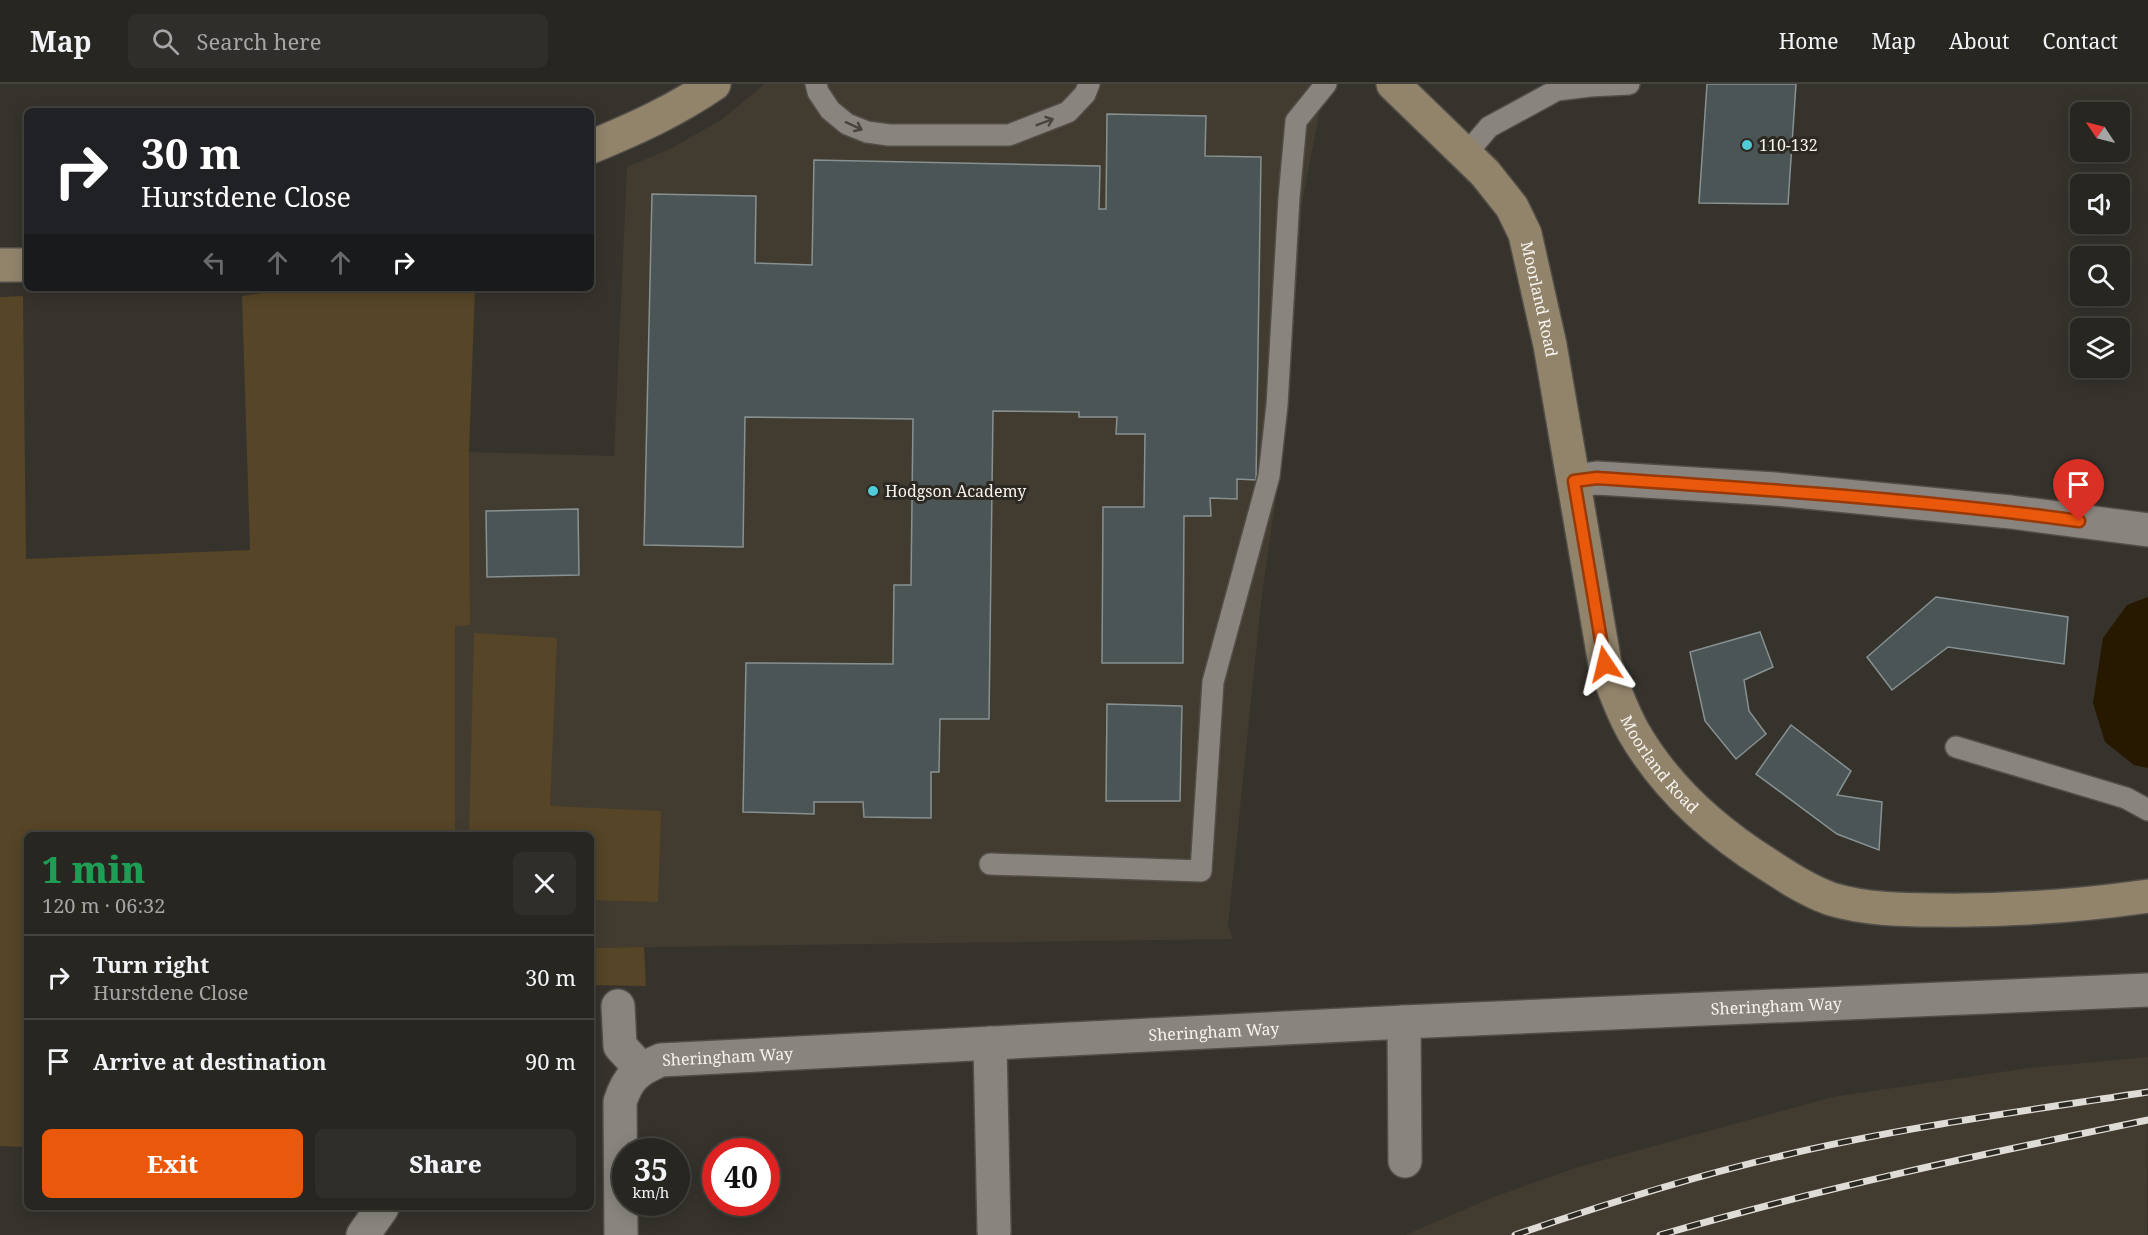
<!DOCTYPE html>
<html lang="en">
<head>
<meta charset="utf-8">
<style>
  :root { --surface:#282621; --page:#302e2a; --text:#f1f3f6; --muted:#a5a5a5; --line:#44433f; --accent:#ea580c }
  body { margin:0; font-family:"Noto Serif",serif; background:var(--page); color:var(--text); height:100vh; display:flex; flex-direction:column; font-size:22px; white-space:nowrap }
  * { box-sizing:border-box; margin:0 }
  p { font-size:20px; color:var(--muted) }
  .icon { flex:none; width:33px; height:33px; fill:none; stroke:currentColor; stroke-width:2; stroke-linecap:round; stroke-linejoin:round }
  .map { position:relative; flex:1; overflow:hidden }
  .drawer { position:absolute; left:24px; top:748px; width:570px; height:378px; display:flex; flex-direction:column; background:var(--surface); border-radius:9px; box-shadow:0 3px 15px #0003,0 0 0 2px var(--line) }
  .drawer>* { flex:none }
  .banner { position:absolute; left:24px; top:24px; width:570px; height:183px; border-radius:9px; box-shadow:0 3px 15px #0003,0 0 0 2px var(--line); background:#202124; color:#fff; overflow:hidden }
  .needle { width:39px; rotate:305deg }
  .tools { position:absolute; left:2070px; top:18px; display:grid; gap:12px }
  .tools a { display:grid; place-items:center; width:60px; height:60px; border-radius:9px; background:var(--surface); box-shadow:0 3px 15px #0003,0 0 0 2px var(--line); font-size:30px }
  .speed { position:absolute; left:612px; top:1054px; display:flex; gap:12px; font-size:30px; font-weight:700; text-align:center }
  .speed>* { display:grid; place-content:center; width:78px; height:78px; border-radius:50%; background:var(--surface); box-shadow:0 3px 15px #0003,0 0 0 2px var(--line); line-height:1 }
  .speed small { font-size:15px; font-weight:400 }
  .speed .limit { border:9px solid #d22; background:#fff; color:#111 }
  .pin { position:absolute; display:grid; place-items:center; width:51px; height:51px; color:#fff; margin:-62px -26px; border-radius:50% 50% 50% 0; rotate:-45deg; box-shadow:0 0 6px #0007 }
  .pin .icon { rotate:45deg }
  .me { position:absolute; width:66px; margin:-33px; rotate:350deg; stroke-linejoin:round; filter:drop-shadow(0 0 4px #0008) }
  .turn { display:flex; align-items:center; gap:21px; height:126px; padding:0 18px; font-size:27px }
  .turn .icon { width:78px; height:78px; stroke-width:2.5 }
  .turn b { display:block; font-size:42px; line-height:51px }
  .lanes { display:flex; align-items:center; height:57px; padding:0 18px; background:#0003; justify-content:center; gap:30px; direction:ltr }
  .lanes .off { opacity:.35 }
  .round { display:grid; place-items:center; flex:none; width:63px; height:63px; border-radius:9px; background:var(--page) }
  .summary { display:flex; align-items:center; justify-content:space-between; height:102px; padding:0 18px }
  h1 { font-size:36px; font-weight:800; line-height:45px; color:#1e9e55 }
  .cta { display:flex; gap:12px; margin-top:auto; padding:12px 18px }
  .cta a { flex:1; height:69px; border-radius:9px; background:var(--accent); color:#fff; font-size:24px; font-weight:800; line-height:69px; text-align:center }
  .cta a+a { background:var(--page); color:var(--text) }
  ul { padding:0; list-style:none }
  li { display:flex; align-items:center; gap:18px; height:84px; padding:0 18px; border-top:2px solid var(--line) }
  li div { flex:1 }
  li b { display:block; font-size:22px }
  li em { font-style:normal }
  header { display:flex; align-items:center; gap:36px; box-sizing:border-box; height:84px; padding:0 30px; background:var(--surface); border-bottom:2px solid var(--line) }
  header strong { font-size:28px }
  nav { display:flex; gap:33px; margin-inline-start:auto; font-size:21px }
  .search { width:420px; height:54px; background:var(--page); display:flex; align-items:center; gap:15px; box-sizing:border-box; padding:0 21px; border-radius:9px; color:var(--muted); font-size:22px }
  .map>svg:first-child { display:block }
  .built { fill:#423c30 }
  .green { fill:#564526 }
  .water { fill:#271900 }
  .building { fill:#4c5556; stroke:#879192; stroke-width:1.5 }
  .lines { fill:none; stroke-linecap:round; stroke-linejoin:round }
  .lane-casing { stroke:#514e49; stroke-width:24 }
  .street-casing { stroke:#514e49; stroke-width:36 }
  .secondary-casing { stroke:#514e49; stroke-width:36 }
  .lane { stroke:#89857e; stroke-width:21 }
  .street { stroke:#89857e; stroke-width:33 }
  .secondary { stroke:#92846b; stroke-width:33 }
  .rail-casing { stroke:#dfdcd7; stroke-width:7 }
  .rail { stroke:#2c2822; stroke-width:4.5; stroke-dasharray:14; stroke-linecap:butt }
  .oneway { stroke:#48443e }
  .route-casing { stroke:#983908; stroke-width:15 }
  .route { stroke:#ea580c; stroke-width:10 }
  .poi-dot { fill:#52cbd9; stroke:#2c2822; stroke-width:2 }
  .labels { text-anchor:middle; dominant-baseline:central; stroke-width:6; stroke-linejoin:round; paint-order:stroke }
  .poi-label { font-size:16px; fill:#f7f4f0; stroke:#2c2822; text-anchor:start }
  .street-label { font-size:16px; fill:#f7f4f0; stroke:#2c2822 }
</style>
</head>
<body>
<header>
<strong>Map</strong>
<div class="search"><svg class="icon" aria-label="search" viewBox="0 0 24 24"><circle cx="10" cy="10" r="6"/><path d="M15 15l6 6"/></svg>Search here</div>
<nav><a>Home</a><a>Map</a><a>About</a><a>Contact</a></nav>
</header>
<div class="map">
<svg width="2148" height="1151" viewBox="0 0 2148 1151">
  <rect width="100%" height="100%" fill="#36322c"/>
  <!-- built -->
  <path class="built" d="M765 0H1313L1309 15 1320 26 1302 119 1288 332 1262 510 1228 842 1233 855 591 864V752H455V541L470 540 469 368 614 372 627 83 670 65 721 36Z
    M2148 973 2147 1151H1405L1496 1112 1578 1083 1832 1013 2029 984Z"/>
  <!-- green -->
  <path class="green" d="M295 204H475L469 368 470 541 455 542V751L27 752V1063L0 1062V213L23 212 26 475 250 466 242 212Z
    M474 549 557 554 550 722 661 727 658 818 591 816V752L469 751Z
    M644 863 646 902 591 901V864Z"/>
  <!-- water -->
  <path class="water" d="M2148 513V684L2134 681 2105 658 2093 619 2103 554 2127 521Z"/>
  <!-- building -->
  <path class="building" d="M1707 0H1796L1788 120 1699 119Z
    M1107 30 1206 32 1205 72 1261 73 1256 396 1237 395V415L1210 414 1211 432H1184L1183 579H1102L1103 423H1144L1145 350H1116L1117 333H1079V328L993 327 989 635H940L939 688H931V734L864 733 863 718H814V730L743 728 746 579 893 580 894 501H911L913 335 745 333 743 463 644 461 652 110 756 112 755 179 812 181 814 76 1100 82 1099 125H1106Z
    M578 425 579 491 487 493 486 427Z
    M1936 513 2068 533 2064 580 1948 563 1892 606 1867 573Z
    M1760 548 1773 583 1744 596 1749 627 1766 650 1736 675 1705 637 1690 568Z
    M1107 620 1182 622 1180 717H1106Z
    M1791 641 1851 687 1837 711 1882 718 1879 766 1837 750 1756 690Z"/>
  <g class="lines">
    <!-- lane casing -->
    <g class="lane-casing">
      <path id="lane" d="M816 0 818 8 830 26 847 40 867 48 889 51H1009L1068 28 1085 10 1089 0
        M1466 70 1489 43 1557 6 1590 2 1629 0
        M1956 663 2126 714 2148 726
        M990 780 1201 787 1213 598 1269 392 1277 321 1289 114 1296 37 1326 0"/>
    </g>
    <!-- street casing -->
    <g class="street-casing">
      <g id="street">
        <path d="M1574 397 1597 394 1775 405 2011 428 2148 446"/>
        <path d="M618 922 620 962 641 985"/>
        <path d="M1404 938 1405 1077"/>
        <path d="M990 959 994 1147"/>
        <path d="M363 1151 382 1124"/>
        <path id="s1" d="M621 1151 620 1018C628 993 637 986 661 976L1404 938 2148 906"/>
      </g>
    </g>
    <!-- secondary casing -->
    <g class="secondary-casing">
      <g id="secondary">
        <path id="s2" d="M1393 0 1485 89 1512 123 1525 150 1550 261 1605 580C1613 603 1621 625 1633 647 1665 703 1713 746 1767 780 1787 793 1808 807 1831 815 1864 825 1901 826 1935 826 2006 827 2078 822 2148 812"/>
        <path d="M591 63C634 45 675 27 714 0"/>
        <path d="M0 181H27"/>
      </g>
    </g>
    <!-- lane -->
    <use href="#lane" class="lane"/>
    <!-- street -->
    <use href="#street" class="street"/>
    <!-- secondary -->
    <use href="#secondary" class="secondary"/>
    <!-- rail casing -->
    <g class="rail-casing">
      <path id="rail" d="M1515 1151C1602 1121 1690 1093 1781 1072 1902 1043 2025 1027 2148 1008
        M1660 1151C1821 1104 1984 1070 2148 1036"/>
    </g>
    <!-- rail -->
    <use href="#rail" class="rail"/>
  </g>
  <!-- one-way arrows -->
  <defs><path id="oneway-shaft" d="M-6 0H5M1.5-3L5.5 0L1.5 3" fill="none" stroke-width="1.6" stroke-linecap="round" stroke-linejoin="round" transform="scale(1.5)"/></defs>
  <g class="oneway">
    <use href="#oneway-shaft" transform="translate(1045 38) rotate(-21)"/>
    <use href="#oneway-shaft" transform="translate(854 42) rotate(25)"/>
  </g>
  <g class="lines">
    <!-- route casing -->
    <g class="route-casing">
      <path id="route" d="M1605 580 1574 397 1597 394C1758 405 1919 415 2079 437"/>
    </g>
    <!-- route -->
    <use href="#route" class="route"/>
  </g>
  <!-- markers -->
  <g class="poi-dot">
    <circle cx="1747" cy="61" r="6"/>
    <circle cx="873" cy="407" r="6"/>
  </g>
  <g class="labels">
    <!-- poi labels -->
    <g class="poi-label">
      <text x="1759" y="61">110-132</text>
      <text x="885" y="407">Hodgson Academy</text>
    </g>
    <!-- street labels -->
    <g class="street-label">
      <text stroke="none"><textPath href="#s2" startOffset="268">Moorland Road</textPath></text>
      <text stroke="none"><textPath href="#s2" startOffset="754">Moorland Road</textPath></text>
      <text stroke="none"><textPath href="#s1" startOffset="1311">Sheringham Way</textPath></text>
      <text stroke="none"><textPath href="#s1" startOffset="748">Sheringham Way</textPath></text>
      <text stroke="none"><textPath href="#s1" startOffset="261">Sheringham Way</textPath></text>
    </g>
  </g>
</svg>
<div class="tools">
<a><svg class="needle" viewBox="-14 -14 28 28"><path d="M0-13l5 13h-10z" fill="#e53935"/><path d="M0 13l5-13h-10z" fill="#a5a5a5"/></svg></a>
<a><svg class="icon" aria-label="sound" viewBox="0 0 24 24"><path d="M4 9h4l5-4v14l-5-4H4zM17 9q2 3 0 6"/></svg></a>
<a><svg class="icon" aria-label="search" viewBox="0 0 24 24"><circle cx="10" cy="10" r="6"/><path d="M15 15l6 6"/></svg></a>
<a><svg class="icon" aria-label="layers" viewBox="0 0 24 24"><path d="M12 4l9 5-9 5-9-5zM3 14l9 5 9-5"/></svg></a>
</div>
<div class="speed"><div>35<small>km/h</small></div><div class="limit">40</div></div>
<div class="pin" style="left:2079px;top:437px;background:#d93025"><svg class="icon" aria-label="arrive" viewBox="0 0 24 24"><path d="M6 21V4h12l-3 4 3 4H6"/></svg></div>
<svg class="me" style="left:1605px;top:580px" viewBox="-20 -20 40 40"><path d="M0-17L14 15 0 8-14 15z" fill="#ea580c" stroke="#fff" stroke-width="4"/></svg>
<div class="banner">
<div class="turn"><svg class="icon" aria-label="right" viewBox="0 0 24 24"><path d="M7 20v-9h11M14 6l5 5-5 5"/></svg><div><b>30 m</b>Hurstdene Close</div></div>
<div class="lanes"><svg class="icon off" aria-label="left" viewBox="0 0 24 24"><path d="M17 20v-9H6M10 6l-5 5 5 5"/></svg><svg class="icon off" aria-label="ahead" viewBox="0 0 24 24"><path d="M12 20V5M6 11l6-6 6 6"/></svg><svg class="icon off" aria-label="ahead" viewBox="0 0 24 24"><path d="M12 20V5M6 11l6-6 6 6"/></svg><svg class="icon" aria-label="right" viewBox="0 0 24 24"><path d="M7 20v-9h11M14 6l5 5-5 5"/></svg></div>
</div>
<section class="drawer">
<div class="summary"><div><h1>1 min</h1><p>120 m · 06:32</p></div><a class="round"><svg class="icon" aria-label="close" viewBox="0 0 24 24"><path d="M6 6l12 12M18 6L6 18"/></svg></a></div>
<ul>
<li><svg class="icon" aria-label="right" viewBox="0 0 24 24"><path d="M7 20v-9h11M14 6l5 5-5 5"/></svg><div><b>Turn right</b><p>Hurstdene Close</p></div><em>30 m</em></li>
<li><svg class="icon" aria-label="arrive" viewBox="0 0 24 24"><path d="M6 21V4h12l-3 4 3 4H6"/></svg><div><b>Arrive at destination</b></div><em>90 m</em></li>
</ul>
<div class="cta"><a>Exit</a><a>Share</a></div>
</section>
</div>
</body>
</html>
